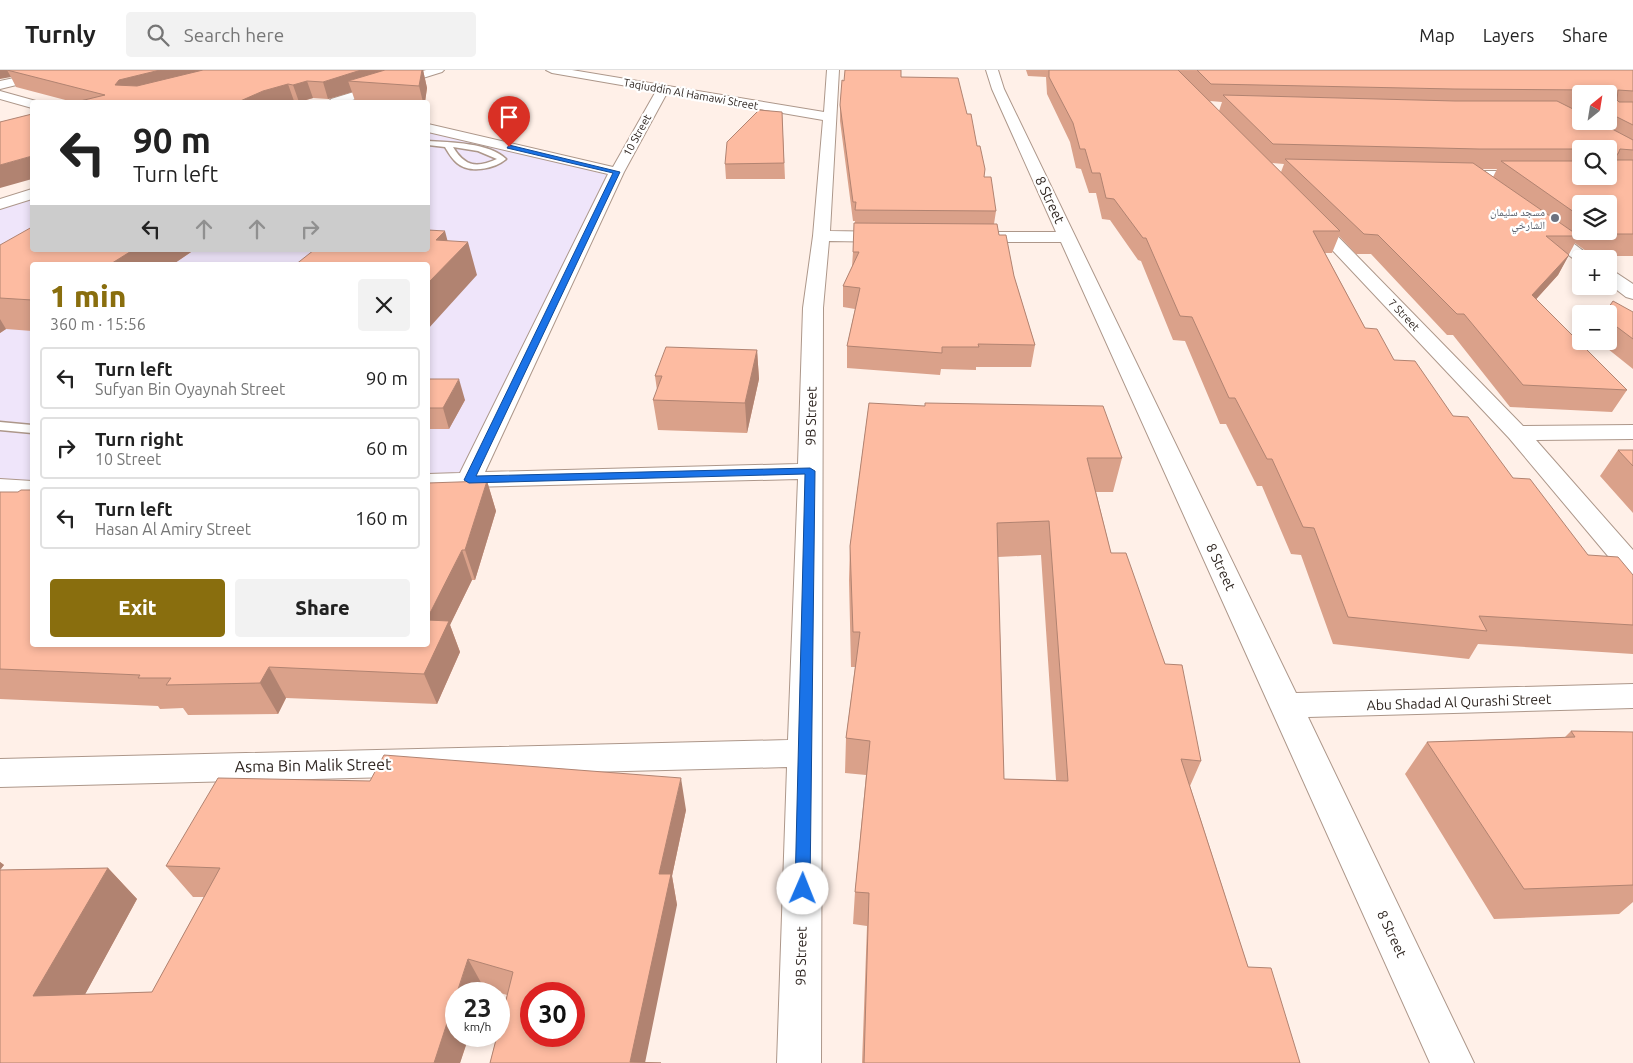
<!DOCTYPE html>
<html lang="en">
<head>
<meta charset="utf-8">
<style>
  :root { --surface:#fff; --page:#f2f2f2; --text:#222; --muted:#767676; --line:#e0e0e0; --accent:#896e0e }
  body { margin:0; font-family:Ubuntu,"Noto Naskh Arabic",sans-serif; background:var(--page); color:var(--text); height:100vh; display:flex; flex-direction:column; font-size:19px; white-space:nowrap }
  * { box-sizing:border-box; margin:0 }
  p { font-size:16px; color:var(--muted) }
  .icon { flex:none; width:28px; height:28px; fill:none; stroke:currentColor; stroke-width:2; stroke-linecap:round; stroke-linejoin:round }
  .map { position:relative; flex:1; overflow:hidden }
  .panel { position:absolute; left:30px; top:192px; width:400px; height:385px; display:flex; flex-direction:column; background:var(--surface); border-radius:5px; box-shadow:0 2px 8px #0003 }
  .panel>* { flex:none }
  .banner { position:absolute; left:30px; top:30px; width:400px; height:152px; border-radius:5px; box-shadow:0 2px 8px #0003; background:#fff; color:var(--text); overflow:hidden }
  .needle { width:32px; rotate:30deg }
  .fabs { position:absolute; left:1572px; top:15px; display:grid; gap:10px }
  .fabs a { display:grid; place-items:center; width:45px; height:45px; border-radius:5px; background:var(--surface); box-shadow:0 2px 8px #0003; font-size:25px }
  .speed { position:absolute; left:445px; top:912px; display:flex; gap:10px; font-size:25px; font-weight:700; text-align:center }
  .speed>* { display:grid; place-content:center; width:65px; height:65px; border-radius:50%; background:var(--surface); box-shadow:0 2px 8px #0003; line-height:1 }
  .speed small { font-size:12px; font-weight:400 }
  .speed .limit { border:8px solid #d22; background:#fff; color:#111 }
  .pin { position:absolute; display:grid; place-items:center; width:42px; height:42px; color:#fff; margin:-51px -21px; border-radius:50% 50% 50% 0; rotate:-45deg; box-shadow:0 0 5px #0007 }
  .pin .icon { rotate:45deg }
  .me { position:absolute; width:55px; margin:-28px; rotate:1deg; stroke-linejoin:round; filter:drop-shadow(0 0 4px #0008) }
  .turn { display:flex; align-items:center; gap:18px; height:105px; padding:0 20px; font-size:22px }
  .turn .icon { width:65px; height:65px; stroke-width:2.5 }
  .turn b { display:block; font-size:35px; line-height:42px }
  .lanes { display:flex; align-items:center; height:48px; padding:0 20px; background:#0003; justify-content:center; gap:25px; direction:ltr }
  .lanes .off { opacity:.35 }
  .round { display:grid; place-items:center; flex:none; width:52px; height:52px; border-radius:5px; background:var(--page) }
  .headline { display:flex; align-items:center; justify-content:space-between; height:85px; padding:0 20px }
  h1 { font-size:30px; font-weight:800; line-height:38px; color:var(--accent) }
  .button { display:flex; gap:10px; margin-top:auto; padding:10px 20px }
  .button a { flex:1; height:58px; border-radius:5px; background:var(--accent); color:#fff; font-size:20px; font-weight:800; line-height:58px; text-align:center }
  .button a+a { background:var(--page); color:var(--text) }
  ul { padding:0; list-style:none }
  li { display:flex; align-items:center; gap:15px; height:62px; margin:0 10px 8px; padding:0 10px; border:2px solid var(--line); border-radius:5px }
  li div { flex:1 }
  li b { display:block; font-size:19px }
  li em { font-style:normal }
  header { display:flex; align-items:center; gap:30px; box-sizing:border-box; height:70px; padding:0 25px; background:var(--surface); border-bottom:1px solid var(--line) }
  header strong { font-size:24px }
  nav { display:flex; gap:28px; margin-inline-start:auto; font-size:18px }
  .search { width:350px; height:45px; background:var(--page); display:flex; align-items:center; gap:12px; box-sizing:border-box; padding:0 18px; border-radius:5px; color:var(--muted); font-size:19px }
  .map>svg:first-child { display:block }
  .education { fill:#efe5fa }
  .lines { fill:none; stroke-linecap:round; stroke-linejoin:round }
  .lane-casing { stroke:#ad978a; stroke-width:3 }
  .street-casing { stroke:#ad978a; stroke-width:2 }
  .lane { fill:#fff; fill-rule:evenodd }
  .street { fill:#fff; fill-rule:evenodd }
  .wall { fill:#daa18a; fill-rule:evenodd }
  .shaded-wall { fill:#b18371 }
  .building { fill:#fdbba1; stroke:#b18371; fill-rule:evenodd }
  .route { fill:#1a73e8; stroke:#114b97 }
  .worship-dot { fill:#6b7280; stroke:#fff; stroke-width:2 }
  .labels { text-anchor:middle; dominant-baseline:central; stroke-width:4.5; stroke-linejoin:round; paint-order:stroke }
  .far-street-label { font-size:11px; fill:#2e2520; stroke:#fff }
  .far-worship-label { font-size:11px; fill:#5b616d; stroke:#fff; text-anchor:end }
  .street-label { font-size:14px; fill:#2e2520; stroke:#fff }
  .near-street-label { font-size:16px; fill:#2e2520; stroke:#fff }
</style>
</head>
<body>
<header>
<strong>Turnly</strong>
<div class="search"><svg class="icon" aria-label="search" viewBox="0 0 24 24"><circle cx="10" cy="10" r="6"/><path d="M15 15l6 6"/></svg>Search here</div>
<nav><a>Map</a><a>Layers</a><a>Share</a></nav>
</header>
<div class="map">
<svg width="1633" height="993" viewBox="0 0 1633 993">
  <rect width="100%" height="100%" fill="#fff0e8"/>
  <!-- education -->
  <path class="education" d="M428 58 617 102 469 410H428V195H32V412L0 413V134L32 124V180H428Z"/>
  <g class="lines">
    <!-- lane casing -->
    <g class="lane-casing">
      <path id="lane" d="M428 71C450 72 490 73 506 89 494 99 470 104 457 93 452 89 448 82 445 77L428 75ZM453 77 478 81 497 89C477 98 465 97 453 77Z
        M0 352 32 355V363L0 360Z"/>
    </g>
    <!-- street casing -->
    <g class="street-casing">
      <path id="street" d="M51 0H72L70 2 0 19V11Z
        M426 0H444L442 2 346 32H329L331 29Z
        M546 0H572L824 42 827 0H839L830 161 891 162 897 163 899 167 897 171 891 172 829 171 823 238 821 993H777L787 697 0 717V689L788 670 798 409 428 418V404L460 403 608 104 428 62V54L613 97 656 21 552 3ZM667 23 823 50 813 166 803 238 798 394 485 402 624 102Z
        M986 0H998L1004 19 1296 623 1633 614V638L1308 647 1474 993H1430L1061 172H969L963 171 961 167 963 163 969 162H1056L992 19Z
        M0 21 36 31 37 32H32V38L0 29Z
        M1453 101H1581V106H1588L1581 109 1448 108 1446 105 1448 102Z
        M32 119V129L0 139V129Z
        M1310 142 1316 144 1523 356 1633 355V369L1536 370 1633 480V506L1623 504 1509 368 1304 150 1302 147 1304 144Z
        M1542 152 1548 154 1594 189H1581V193H1579L1536 160 1534 157 1536 154Z
        M1609 201 1615 202 1633 214V229L1626 227 1609 214Z
        M0 409 32 411V425H0Z"/>
    </g>
    <!-- lane -->
    <use href="#lane" class="lane"/>
    <!-- street -->
    <use href="#street" class="street"/>
  </g>
  <!-- wall -->
  <path class="wall" d="M0 0H423L427 18 425 32H371L355 31 352 22 328 29 313 28 299 32 294 31 291 32H73L16 17 11 7Z
    M1026 0H1633V186H1593L1575 173 1558 205 1536 229 1627 320 1612 342 1510 337 1453 265H1447L1371 184H1356L1339 166 1332 183H1325L1365 258 1394 290 1453 346 1588 485 1633 505V584L1478 574 1469 589 1333 574 1301 485 1291 484 1262 416H1257L1226 354H1220L1185 271 1173 270 1141 191 1138 190 1110 150 1102 149 1096 123H1089L1081 99 1076 98 1070 72 1047 24 1046 7 1028 6ZM1581 24H1609V51H1581V38L1579 42 1571 38H1581ZM1210 31 1222 32 1219 41ZM1581 79H1609L1581 106ZM1272 93 1284 94 1281 102ZM1482 99H1497L1493 107ZM1581 134 1609 161H1581Z
    M840 35 984 107 996 141 994 154 1014 206 1035 275 1031 297H976V300L941 299 940 305 847 298V276L855 239 843 237V216L852 197 855 151H853L840 51Z
    M782 42 785 109H726L725 94Z
    M0 175 32 180H194L172 195H32V261L6 259 0 263Z
    M1633 242V299L1598 271H1609V244Z
    M757 280 759 309 747 363 658 360 653 330 657 320 655 306Z
    M428 309 465 330 449 359H428Z
    M869 333 1122 388 1113 422H1096L1111 483 1165 594 1201 691 1190 716 1248 897 1300 993H862L867 856 853 854 855 822 866 705 845 703 846 668 855 597H851L849 510 850 476ZM1041 485 1056 710 1004 709 998 487Z
    M1618 380H1633V443L1600 406Z
    M487 411 496 441 475 510H472L450 555 460 582 437 634 286 628 278 644 188 645 183 638 160 639 158 636 0 629V422H18L32 575Z
    M1571 661 1633 662V832L1619 844 1494 849 1405 704 1427 672 1565 667Z
    M686 740 672 806 677 835 490 993 507 925 484 918 482 924H456L469 966 460 993H0V792L4 795 0 800 108 798 137 829 85 924 152 922 204 827H193L166 796Z"/>
  <!-- shaded-wall -->
  <path class="shaded-wall" d="M0 0H7L11 7 0 9Z
    M160 0H235L127 27 115 15 119 10Z
    M361 0H387L348 11 352 22 328 29 323 12Z
    M422 0H423L427 18 425 32H423L419 16Z
    M307 11 313 28 299 32 293 15Z
    M288 14 294 31 291 32H238L263 21Z
    M1618 84 1609 101 1611 86Z
    M32 86V109L0 118V95Z
    M445 161 452 188 468 172 477 205 428 259V213L436 170Z
    M133 180H194L172 195H109Z
    M1569 185 1558 205 1521 246 1532 225Z
    M0 249 6 259 0 263Z
    M757 280 759 309 747 363 745 333Z
    M459 309 465 330 449 359 443 338Z
    M487 411 496 441 475 510 465 480Z
    M462 480 472 510 450 555 460 582 437 634 424 604 428 547Z
    M269 597 286 628 278 644 260 613Z
    M681 708 686 740 672 806 677 835 645 993 630 992 659 804Z
    M0 792 4 795 0 800Z
    M108 798 137 829 69 954 33 926Z
    M468 889 484 918 482 924H457Z
    M456 925V966H469L460 993H434Z"/>
  <!-- building -->
  <path class="building" d="M7 0H160L119 10 115 15 137 16 203 0H361L323 12 307 11 293 15 288 14 263 21 238 32H76L105 25Z
    M385 0H422L419 16 348 11Z
    M845 0H901V7L958 8 967 44H971L977 76H980L985 99 984 107H991L996 141 855 140 856 132H853L840 35 842 10 844 11Z
    M1049 0H1178L1340 161H1313L1365 258 1377 259 1394 290 1415 291 1453 346 1468 347 1513 408 1530 409 1588 485 1618 487 1633 505V555L1479 546 1487 561 1348 547 1314 458 1303 457 1272 389H1267L1235 328H1229L1192 247 1180 246 1146 168H1143L1114 129 1106 128 1100 103H1092L1085 79H1080L1073 53 1049 7Z
    M1197 0H1633V21L1618 20 1617 30 1619 32H1633V55L1609 43V24H1591V20L1454 19 1211 14Z
    M1223 25 1455 31H1557L1581 43V51H1597L1633 70V80L1620 79 1618 84 1611 86 1615 90H1633V164H1606L1602 161H1609V134H1581V147L1501 91H1581V106H1609V79H1479L1273 74Z
    M759 40 782 42 784 93 725 94 727 72Z
    M32 44V86L0 95V52Z
    M1285 89 1473 93 1579 166H1546L1569 185 1532 225 1627 320 1523 315 1464 244H1457L1378 165 1364 164Z
    M854 153 997 154 999 165H1006L1014 206 1035 275 978 274 979 277H942V283L847 276 860 218 843 216 859 182H853Z
    M32 157V180H133L109 195H32V230L0 228V175Z
    M428 160 445 161 436 170 468 172 428 213V195H295L314 180H428Z
    M1613 231 1633 242V269L1609 251V244H1604Z
    M666 277 757 280 745 333 653 330 662 306H655Z
    M428 309H459L443 338H428Z
    M869 333 925 336V333L1103 336 1122 388H1087L1111 483H1126L1165 594 1182 595 1201 691 1181 689 1248 897 1271 898 1300 993H864L869 823 855 822 870 671 846 668 860 562H853L850 476ZM1049 451 1068 711 1004 709 997 453Z
    M1618 380H1633V396Z
    M487 411 465 480H462L428 547V413Z
    M21 420H32V575H428V550L449 551 424 604 269 597 260 613 166 615 171 608H138L140 605 0 599V422H18Z
    M1571 661 1633 662V815L1524 819 1427 672 1575 667Z
    M384 685 681 708 659 804H671L630 992 661 993H490L497 966H499V958L513 902 468 889 434 993H0V800L108 798 33 926 152 922 220 798 166 796 218 708 370 711ZM531 924H574V966H531Z"/>
  <!-- route -->
  <path class="route" d="M509 75 620 102 476 406 810 398 815 401 810 819 808 824 803 826 797 824 795 819 805 404 469 413 464 410 613 103 507 78Z"/>
  <!-- markers -->
  <circle class="worship-dot" cx="1555" cy="148" r="5"/>
  <g class="labels">
    <!-- far-street labels -->
    <g class="far-street-label">
      <text transform="translate(691 24) rotate(10)">Taqiuddin Al Hamawi Street</text>
      <text transform="translate(637 65) rotate(-61)">10 Street</text>
      <text transform="translate(1404 245) rotate(46)">7 Street</text>
    </g>
    <!-- far-worship labels -->
    <g class="far-worship-label">
      <text x="1545" y="142">مسجد سليمان<tspan x="1545" dy="13">الشارخي</tspan></text>
    </g>
    <!-- street labels -->
    <g class="street-label">
      <text transform="translate(1050 130) rotate(65)">8 Street</text>
      <text transform="translate(811 346) rotate(-89)">9B Street</text>
      <text transform="translate(1221 497) rotate(65)">8 Street</text>
      <text transform="translate(1459 632) rotate(-2)">Abu Shadad Al Qurashi Street</text>
      <text transform="translate(1392 864) rotate(65)">8 Street</text>
      <text transform="translate(801 886) rotate(-89)">9B Street</text>
    </g>
    <!-- near-street labels -->
    <g class="near-street-label">
      <text transform="translate(313 695) rotate(-1)">Asma Bin Malik Street</text>
    </g>
  </g>
</svg>
<div class="fabs">
<a><svg class="needle" viewBox="-14 -14 28 28"><path d="M0-13l5 13h-10z" fill="#e53935"/><path d="M0 13l5-13h-10z" fill="#767676"/></svg></a>
<a><svg class="icon" aria-label="search" viewBox="0 0 24 24"><circle cx="10" cy="10" r="6"/><path d="M15 15l6 6"/></svg></a>
<a><svg class="icon" aria-label="layers" viewBox="0 0 24 24"><path d="M12 4l9 5-9 5-9-5zM3 14l9 5 9-5"/></svg></a>
<a>+</a>
<a>−</a>
</div>
<div class="speed"><div>23<small>km/h</small></div><div class="limit">30</div></div>
<div class="pin" style="left:509px;top:77px;background:#d93025"><svg class="icon" aria-label="arrive" viewBox="0 0 24 24"><path d="M6 21V4h12l-3 4 3 4H6"/></svg></div>
<svg class="me" style="left:803px;top:819px" viewBox="-20 -20 40 40"><circle r="19" fill="#fff"/><path d="M0-13L10 11 0 6-10 11z" fill="#1a73e8"/></svg>
<div class="banner">
<div class="turn"><svg class="icon" aria-label="left" viewBox="0 0 24 24"><path d="M17 20v-9H6M10 6l-5 5 5 5"/></svg><div><b>90 m</b>Turn left</div></div>
<div class="lanes"><svg class="icon" aria-label="left" viewBox="0 0 24 24"><path d="M17 20v-9H6M10 6l-5 5 5 5"/></svg><svg class="icon off" aria-label="ahead" viewBox="0 0 24 24"><path d="M12 20V5M6 11l6-6 6 6"/></svg><svg class="icon off" aria-label="ahead" viewBox="0 0 24 24"><path d="M12 20V5M6 11l6-6 6 6"/></svg><svg class="icon off" aria-label="right" viewBox="0 0 24 24"><path d="M7 20v-9h11M14 6l5 5-5 5"/></svg></div>
</div>
<section class="panel">
<div class="headline"><div><h1>1 min</h1><p>360 m · 15:56</p></div><a class="round"><svg class="icon" aria-label="close" viewBox="0 0 24 24"><path d="M6 6l12 12M18 6L6 18"/></svg></a></div>
<ul>
<li><svg class="icon" aria-label="left" viewBox="0 0 24 24"><path d="M17 20v-9H6M10 6l-5 5 5 5"/></svg><div><b>Turn left</b><p>Sufyan Bin Oyaynah Street</p></div><em>90 m</em></li>
<li><svg class="icon" aria-label="right" viewBox="0 0 24 24"><path d="M7 20v-9h11M14 6l5 5-5 5"/></svg><div><b>Turn right</b><p>10 Street</p></div><em>60 m</em></li>
<li><svg class="icon" aria-label="left" viewBox="0 0 24 24"><path d="M17 20v-9H6M10 6l-5 5 5 5"/></svg><div><b>Turn left</b><p>Hasan Al Amiry Street</p></div><em>160 m</em></li>
</ul>
<div class="button"><a>Exit</a><a>Share</a></div>
</section>
</div>
</body>
</html>
